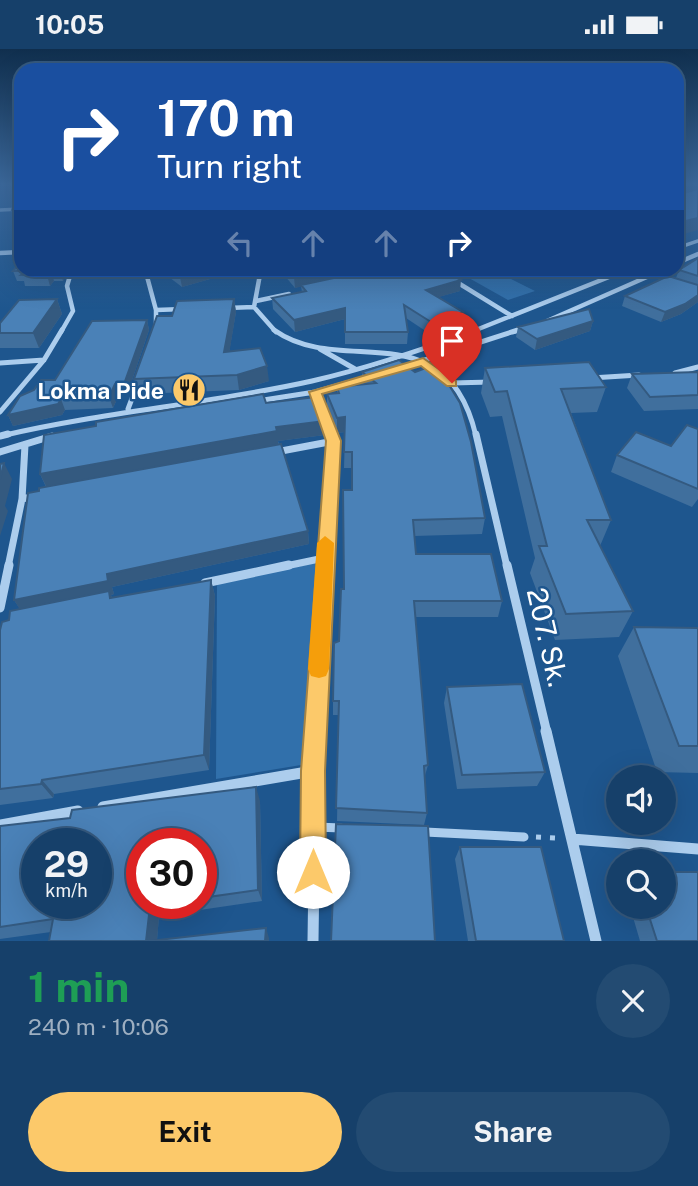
<!DOCTYPE html>
<html lang="en">
<head>
<meta charset="utf-8">
<style>
  :root { --surface:#16406a; --page:#234b72; --text:#f1f3f6; --muted:#9eafc1; --line:#35597e; --accent:#fcc96a }
  body { margin:0; font-family:"Public Sans",sans-serif; background:var(--page); color:var(--text); height:100vh; display:flex; flex-direction:column; font-size:26px; white-space:nowrap }
  * { box-sizing:border-box; margin:0 }
  p { font-size:23px; color:var(--muted) }
  .icon { flex:none; width:38px; height:38px; fill:none; stroke:currentColor; stroke-width:2; stroke-linecap:round; stroke-linejoin:round }
  .map { position:relative; height:892px; overflow:hidden }
  .panel { display:flex; flex-direction:column; background:var(--surface); flex:1 }
  .panel>* { flex:none }
  .top-card { position:absolute; left:14px; top:14px; width:670px; height:214px; border-radius:21px; box-shadow:0 7px 28px #0002,0 0 0 2px var(--line); background:#1a4fa0; color:#fff; overflow:hidden }
  .tools { position:absolute; left:606px; top:716px; display:grid; gap:14px }
  .tools a { display:grid; place-items:center; width:70px; height:70px; border-radius:50%; background:var(--surface); box-shadow:0 7px 28px #0002,0 0 0 2px var(--line); font-size:35px }
  .speed { position:absolute; left:21px; top:779px; display:flex; gap:14px; font-size:35px; font-weight:700; text-align:center }
  .speed>* { display:grid; place-content:center; width:91px; height:91px; border-radius:50%; background:var(--surface); box-shadow:0 7px 28px #0002,0 0 0 2px var(--line); line-height:1 }
  .speed small { font-size:18px; font-weight:400 }
  .speed .limit { border:10px solid #d22; background:#fff; color:#111 }
  .pin { position:absolute; display:grid; place-items:center; width:60px; height:60px; color:#fff; margin:-72px -30px; border-radius:50% 50% 50% 0; rotate:-45deg; box-shadow:0 0 7px #0007 }
  .pin .icon { rotate:45deg }
  .me { position:absolute; width:77px; margin:-38px; rotate:0deg; stroke-linejoin:round; filter:drop-shadow(0 0 5px #0008) }
  .turn { display:flex; align-items:center; gap:24px; height:147px; padding:0 28px; font-size:32px }
  .turn .icon { width:91px; height:91px; stroke-width:2.5 }
  .turn b { display:block; font-size:49px; line-height:60px }
  .lanes { display:flex; align-items:center; height:66px; padding:0 28px; background:#0003; justify-content:center; gap:35px; direction:ltr }
  .lanes .off { opacity:.35 }
  .round { display:grid; place-items:center; flex:none; width:74px; height:74px; border-radius:37px; background:var(--page) }
  .head { display:flex; align-items:center; justify-content:space-between; height:119px; padding:0 28px }
  h1 { font-size:42px; font-weight:700; line-height:52px; color:#1e9e55 }
  .action { display:flex; gap:14px; margin-top:auto; padding:14px 28px }
  .action a { flex:1; height:80px; border-radius:42px; background:var(--accent); color:#111; font-size:28px; font-weight:700; line-height:80px; text-align:center }
  .action a+a { background:var(--page); color:var(--text) }
  .status { display:flex; justify-content:space-between; align-items:center; height:49px; padding:0 35px; background:var(--surface); direction:ltr }
  .status svg { height:19px; fill:currentColor }
  .map>svg:first-child { display:block }
  .green { fill:#3170ab }
  .lines { fill:none; stroke-linecap:round; stroke-linejoin:round }
  .path { stroke:#accded; stroke-width:5; stroke-dasharray:5 9; stroke-linecap:butt }
  .lane { stroke:#accded; stroke-width:9 }
  .street-far5 { stroke:#accded; stroke-width:3.5 }
  .street-far4 { stroke:#accded; stroke-width:4.5 }
  .street-far3 { stroke:#accded; stroke-width:5 }
  .street-far2 { stroke:#accded; stroke-width:7 }
  .street-far1 { stroke:#accded; stroke-width:9 }
  .street { stroke:#accded; stroke-width:11 }
  .wall { fill:#406f9d; fill-rule:evenodd }
  .shaded-wall { fill:#345a80 }
  .building { fill:#4a81b7; stroke:#345a80; stroke-width:2; fill-rule:evenodd }
  .route { fill:#fcc96a; stroke:#a48345; stroke-width:2 }
  .slow { fill:#f59e0b }
  .labels { text-anchor:middle; dominant-baseline:central; stroke-width:5; stroke-linejoin:round; paint-order:stroke }
  .poi-label { font-size:23px; font-weight:bold; fill:#fff; stroke:#1e568e; text-anchor:end }
  .near-street-label { font-size:28px; fill:#fff; stroke:#1e568e }
</style>
</head>
<body>
<div class="status"><b>10:05</b><svg viewBox="0 0 49 12"><path d="M0 12V9h3v3zM5 12V6h3v6zM10 12V3h3v9zM15 12V0h3v12zM26 1h20v11H26zM47 4h2v5h-2z"/></svg></div>
<div class="map">
<svg width="698" height="892" viewBox="0 0 698 892">
  <rect width="100%" height="100%" fill="#1e568e"/>
  <!-- green -->
  <path class="green" d="M475 220 493 221 535 242 508 251 460 224Z
    M320 513 307 715 216 730 217 534Z"/>
  <g class="lines">
    <!-- path -->
    <path class="path" d="M536 788 557 789"/>
    <!-- lane -->
    <path class="lane" d="M316 778 341 779
      M425 783 524 788"/>
    <!-- street-far5 -->
    <path class="street-far5" d="M0 161 21 160
      M677 199 698 192"/>
    <!-- street-far4 -->
    <path class="street-far4" d="M0 204 21 203
      M677 214 698 205
      M145 220 156 261V277
      M261 220 254 258 276 283
      M146 226 166 220
      M455 232 512 267
      M256 252 289 245
      M227 259 254 258
      M156 261 184 260
      M547 272 665 220
      M61 283 73 262 67 237 72 220
      M471 283 629 220
      M513 283 525 279"/>
    <!-- street-far3 -->
    <path class="street-far3" d="M274 281C343 330 446 260 476 387
      M320 300 355 320
      M0 314 44 311
      M400 319 518 281
      M675 324 698 318
      M591 329 639 326
      M451 334 492 333
      M315 343 332 387
      M257 352 315 343 368 328
      M128 360 139 331
      M0 363 44 311 62 281
      M1 387C103 363 209 355 312 332 368 319 422 301 476 281"/>
    <!-- street-far2 -->
    <path class="street-far2" d="M476 385 507 518
      M0 387 8 385
      M0 403 52 387
      M276 403 334 392
      M22 450 37 447
      M8 518 22 450 25 396
      M281 518 324 509
      M326 518 334 392 331 385"/>
    <!-- street-far1 -->
    <path class="street-far1" d="M507 516 547 684
      M205 534 289 516
      M0 559 9 516
      M315 684 326 516"/>
    <!-- street -->
    <path class="street" d="M546 682 596 892
      M103 758 313 722
      M0 776 78 762
      M572 790 698 800
      M313 892 316 682"/>
  </g>
  <!-- wall -->
  <path class="wall" d="M21 135V171H16L12 161 18 152 16 145Z
    M698 209V253L681 265 661 273 622 257 625 247 676 229 679 221Z
    M69 220 63 232H54L50 237H25L24 232H17L13 222Z
    M74 220H129L126 225H76Z
    M164 220H245L182 238 165 225Z
    M279 220H441L460 242 438 248 463 263 462 274 430 285 406 269 408 283 407 295H345V270L295 283 273 260 272 249 302 243 301 237 295 239Z
    M57 250 62 265 39 299H0V274Z
    M234 250 236 263 229 303 269 332 239 341 139 345 134 330 172 267Z
    M147 271 149 281 127 346H119L113 359 65 361 62 366 13 377 8 366 34 341 55 331Z
    M593 272 590 282 535 301 516 288 518 278Z
    M399 311 485 469 482 485 414 487 416 505 502 552 498 568H415L428 716 424 730 427 764 424 776 337 772 339 666H333V652L344 540 352 441V419H344L345 383 337 384 327 360V345L337 344V338L362 336V323Z
    M485 319 606 338 597 363 571 364 611 471 600 497 633 562 619 588 555 591 530 524 535 509 502 367 490 368 481 344Z
    M698 323V360L644 362 627 339 632 325Z
    M266 354 325 372V386L278 392 308 482 309 495 112 538 114 545 111 546 112 549 211 531 215 547 209 721 54 745 53 749 0 756V581L20 560 14 551 39 442 46 438 40 425Z
    M698 380V450L692 458 611 423 617 406 671 397Z
    M634 578 698 579V724L657 723 618 607Z
    M447 638 545 723 537 737 457 740 444 654Z
    M260 752 262 852 159 867 157 891 269 889V892H49L51 883 0 890V777ZM201 794V854H142Z
    M460 798 564 892H468L455 810Z
    M630 858H663L698 892H640Z"/>
  <!-- shaded-wall -->
  <path class="shaded-wall" d="M698 169V181L677 187V174Z
    M60 220H69L63 232 60 221Z
    M206 220H245L182 238 180 228Z
    M330 220H379L295 239 294 228Z
    M51 221 54 232 50 237 47 226Z
    M461 231 460 242 425 252 426 241Z
    M698 246V253L681 265 661 273 665 263Z
    M57 250 62 265 39 299 33 284Z
    M234 250 236 263 227 318 224 303Z
    M345 259V270L295 283 294 271Z
    M463 263 462 274 430 285 431 273Z
    M147 271 149 281 127 346 124 335Z
    M593 272 590 282 535 301 537 290Z
    M267 317 269 332 239 341 237 326Z
    M115 335 119 346 113 359 109 348Z
    M61 350 65 361 62 366 13 377 8 366Z
    M345 368V383L337 384V369Z
    M325 372V386L278 392V396L47 439 40 425 276 378Z
    M4 414 12 430 5 457 8 462 0 487V430Z
    M308 482 309 495 112 538 114 545 111 546 116 559 22 564 14 551 107 525Z
    M211 531 215 547 209 721 204 706Z
    M42 731 54 745 53 749 41 735Z
    M256 738 260 752 262 852 258 841Z
    M150 857 159 867 157 892H146Z
    M266 879 269 889V892H265Z"/>
  <!-- building -->
  <path class="building" d="M19 135H21V150L16 145Z
    M698 140V169L677 174V146Z
    M21 151V160L12 161 14 154Z
    M698 209V227L679 221Z
    M21 213V220H60L51 221 47 226H21L26 222H13Z
    M170 220H206L180 228Z
    M287 220H330L294 228Z
    M376 220H441L461 231 426 241 463 263 431 273 404 256 408 283H345V259L294 271 272 249 306 242 301 236Z
    M668 227 698 236V246L685 255 665 263 625 247Z
    M57 250 33 284H0V274L19 251Z
    M234 250 224 303 260 299 267 317 237 326 134 330 157 267H172L177 252Z
    M589 260 593 272 537 290 518 278Z
    M147 271 124 335H115L109 348 61 350 58 355 8 366 20 347 34 341 41 331H55L92 272Z
    M399 311 415 323 431 317 441 323 460 354 471 393 485 469 413 471 416 505H491L502 552H414L428 716 424 717 427 764 336 759 339 652H333L334 594 339 592 341 540H344L343 441H352V403H344L345 368 337 369 327 345 339 344 337 338 376 334 362 323Z
    M589 313 606 338 561 340 611 471H587L633 562 566 565 539 497H547L507 342 495 343 485 319Z
    M698 323V346L650 348 632 325Z
    M263 345 266 354 316 348 325 372 276 378 277 382 40 425 44 386 96 377V373Z
    M687 376 698 380V440L617 406 636 383 671 397Z
    M281 395 308 482 107 525 108 532 14 551 28 444 39 442V439Z
    M4 414 0 430V415Z
    M211 531 204 706 42 731 41 735 0 740V581L2 573 9 571 10 562 109 542 110 549Z
    M634 578 698 579V697H679Z
    M522 635 545 723 462 726 447 638Z
    M256 738 258 841 201 849V794H142V854H168L150 857 146 892H49L53 870 0 878V777L70 769 72 761ZM37 794H96V854H37Z
    M336 775 428 777 435 892H331Z
    M460 798H541L564 892H476Z
    M663 823H698V892H657L646 858H663Z
    M266 879 265 892H149Z"/>
  <!-- sky -->
  <linearGradient id="sky" x2="0" y2="1"><stop stop-color="#102f4e"/><stop offset="0.52" stop-color="#3b689b"/><stop offset="1" stop-color="#3b689b" stop-opacity="0"/></linearGradient>
  <rect width="698" height="260" fill="url(#sky)"/>
  <!-- route -->
  <path class="route" d="M423 309 456 332V337H447L421 317 322 345 341 392 325 722 326 823 322 833 313 837 303 833 300 823 301 722 326 392 309 343Z"/>
  <!-- slow -->
  <path class="slow" d="M325 487 334 494 329 620 326 627 319 629 311 627 308 620 317 494Z"/>
  <!-- icons -->
  <defs>
    <g id="restaurant-disc" transform="scale(1.75)"><circle r="9.5" fill="#fcc96a" stroke="#1e568e"/><path d="M-5-6h1v4h1v-4h1v4h1v-4h1v5L-1.5 .5V6h-2V.5L-5-1ZM5-6V6H3V1.5H1.5Q1.5-4 5-6Z" fill="#111"/></g>
  </defs>
  <g fill-rule="evenodd">
    <use href="#restaurant-disc" x="189" y="341"/>
  </g>
  <g class="labels">
    <!-- poi labels -->
    <g class="poi-label">
      <text x="164" y="341">Lokma Pide</text>
    </g>
    <!-- near-street labels -->
    <g class="near-street-label">
      <text transform="translate(548 588) rotate(77)">207. Sk.</text>
    </g>
  </g>
</svg>
<div class="tools">
<a><svg class="icon" aria-label="sound" viewBox="0 0 24 24"><path d="M4 9h4l5-4v14l-5-4H4zM17 9q2 3 0 6"/></svg></a>
<a><svg class="icon" aria-label="search" viewBox="0 0 24 24"><circle cx="10" cy="10" r="6"/><path d="M15 15l6 6"/></svg></a>
</div>
<div class="speed"><div>29<small>km/h</small></div><div class="limit">30</div></div>
<div class="pin" style="left:452px;top:334px;background:#d93025"><svg class="icon" aria-label="arrive" viewBox="0 0 24 24"><path d="M6 21V4h12l-3 4 3 4H6"/></svg></div>
<svg class="me" style="left:313px;top:823px" viewBox="-20 -20 40 40"><circle r="19" fill="#fff"/><path d="M0-13L10 11 0 6-10 11z" fill="#fcc96a"/></svg>
<div class="top-card">
<div class="turn"><svg class="icon" aria-label="right" viewBox="0 0 24 24"><path d="M7 20v-9h11M14 6l5 5-5 5"/></svg><div><b>170 m</b>Turn right</div></div>
<div class="lanes"><svg class="icon off" aria-label="left" viewBox="0 0 24 24"><path d="M17 20v-9H6M10 6l-5 5 5 5"/></svg><svg class="icon off" aria-label="ahead" viewBox="0 0 24 24"><path d="M12 20V5M6 11l6-6 6 6"/></svg><svg class="icon off" aria-label="ahead" viewBox="0 0 24 24"><path d="M12 20V5M6 11l6-6 6 6"/></svg><svg class="icon" aria-label="right" viewBox="0 0 24 24"><path d="M7 20v-9h11M14 6l5 5-5 5"/></svg></div>
</div>
</div>
<section class="panel">
<div class="head"><div><h1>1 min</h1><p>240 m · 10:06</p></div><a class="round"><svg class="icon" aria-label="close" viewBox="0 0 24 24"><path d="M6 6l12 12M18 6L6 18"/></svg></a></div>
<div class="action"><a>Exit</a><a>Share</a></div>
</section>
</body>
</html>
